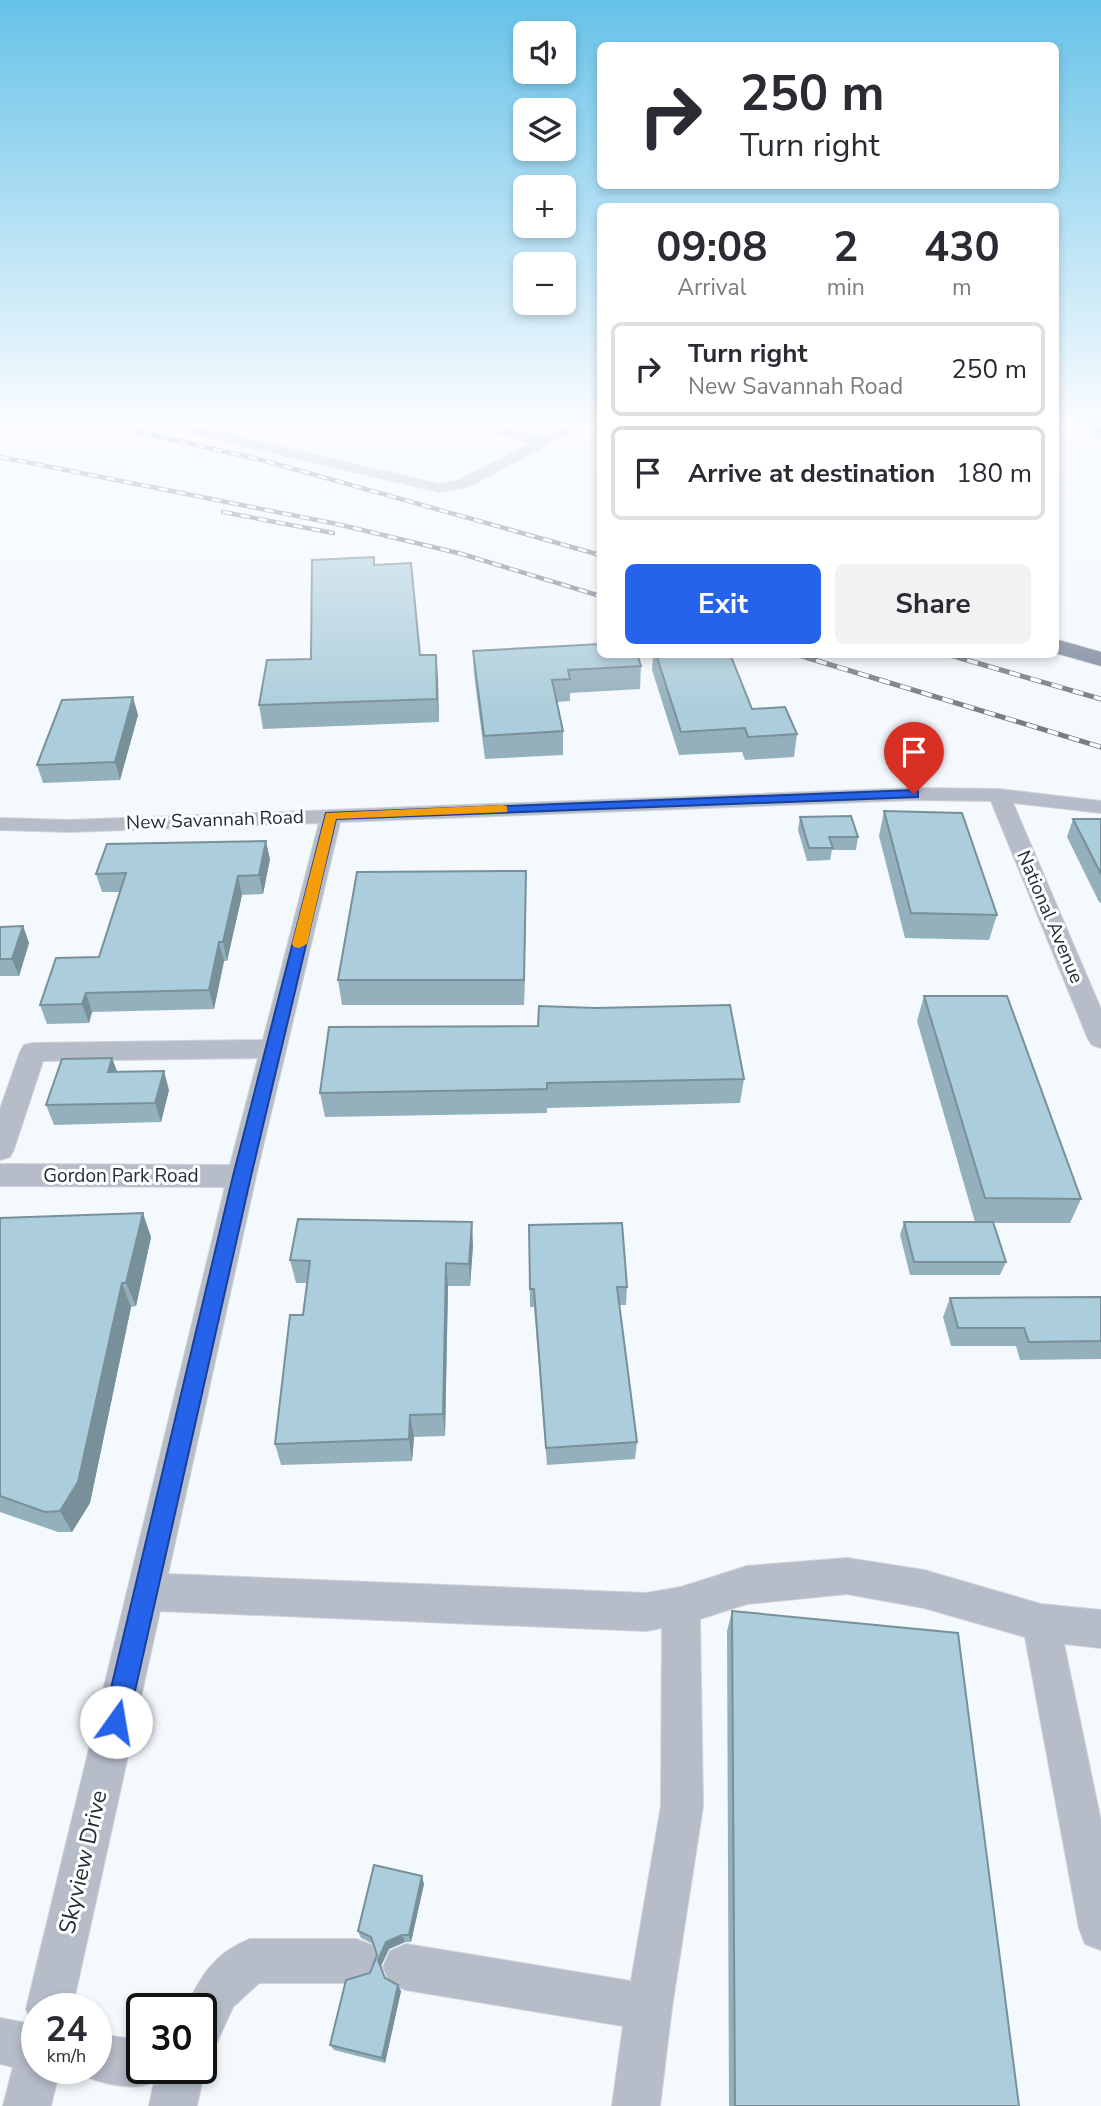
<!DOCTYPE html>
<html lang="en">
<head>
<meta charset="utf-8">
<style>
  :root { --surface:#fff; --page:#f2f2f3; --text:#2b2b33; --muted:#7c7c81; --line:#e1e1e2; --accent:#2563eb }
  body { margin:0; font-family:"Nunito Sans",sans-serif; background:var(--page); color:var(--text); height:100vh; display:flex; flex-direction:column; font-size:26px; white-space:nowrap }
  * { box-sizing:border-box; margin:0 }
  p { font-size:23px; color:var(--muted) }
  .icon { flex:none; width:38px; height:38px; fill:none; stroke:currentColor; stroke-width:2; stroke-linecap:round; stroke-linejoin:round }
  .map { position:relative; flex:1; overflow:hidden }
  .drawer { position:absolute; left:597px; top:203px; width:462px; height:455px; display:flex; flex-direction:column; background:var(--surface); border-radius:10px; box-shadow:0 4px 10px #0003 }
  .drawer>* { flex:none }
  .banner { position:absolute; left:597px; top:42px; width:462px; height:147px; border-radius:10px; box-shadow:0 4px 10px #0003; background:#fff; color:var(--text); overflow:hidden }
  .buttons { position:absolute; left:513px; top:21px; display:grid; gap:14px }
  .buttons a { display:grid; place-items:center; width:63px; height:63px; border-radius:10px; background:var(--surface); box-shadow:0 4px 10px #0003; font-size:35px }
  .speed { position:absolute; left:21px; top:1993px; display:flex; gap:14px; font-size:35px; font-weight:700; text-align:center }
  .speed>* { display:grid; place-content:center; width:91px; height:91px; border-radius:50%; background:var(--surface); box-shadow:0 4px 10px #0003; line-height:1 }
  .speed small { font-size:18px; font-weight:400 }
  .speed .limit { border:4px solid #111; border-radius:10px; background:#fff; color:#111 }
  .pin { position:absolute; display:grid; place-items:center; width:60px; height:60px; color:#fff; margin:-72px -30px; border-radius:50% 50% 50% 0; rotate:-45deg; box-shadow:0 0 7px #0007 }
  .pin .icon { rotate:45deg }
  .me { position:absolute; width:77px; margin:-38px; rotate:13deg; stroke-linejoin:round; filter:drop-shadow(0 0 5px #0008) }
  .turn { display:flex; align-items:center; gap:24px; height:147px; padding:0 28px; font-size:32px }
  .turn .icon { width:91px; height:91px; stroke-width:2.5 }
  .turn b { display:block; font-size:49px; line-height:60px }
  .eta { display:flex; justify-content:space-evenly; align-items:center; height:119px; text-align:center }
  .eta b { font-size:42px; font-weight:700; line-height:49px }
  .primary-button { display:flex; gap:14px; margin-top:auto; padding:14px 28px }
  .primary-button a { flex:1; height:80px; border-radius:10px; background:var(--accent); color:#fff; font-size:28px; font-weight:700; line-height:80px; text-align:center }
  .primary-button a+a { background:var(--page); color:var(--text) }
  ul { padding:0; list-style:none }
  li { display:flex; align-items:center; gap:21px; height:94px; margin:0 14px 10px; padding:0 14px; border:4px solid var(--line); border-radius:10px }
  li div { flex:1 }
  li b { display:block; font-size:26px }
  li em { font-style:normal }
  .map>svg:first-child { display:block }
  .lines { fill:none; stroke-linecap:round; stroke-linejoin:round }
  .minor-casing { stroke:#cfd4da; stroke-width:2 }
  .major-casing { stroke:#cfd4da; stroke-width:2 }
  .minor { fill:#b6bcc8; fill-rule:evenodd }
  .major { fill:#7e889e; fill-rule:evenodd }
  .rail-far1-casing { stroke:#767e85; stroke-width:4.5 }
  .rail-casing { stroke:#767e85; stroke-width:5 }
  .rail-far1 { stroke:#fff; stroke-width:2.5; stroke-dasharray:9; stroke-linecap:butt }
  .rail { stroke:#fff; stroke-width:3.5; stroke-dasharray:11; stroke-linecap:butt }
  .wall { fill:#94b0bc }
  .shaded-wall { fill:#789099 }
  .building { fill:#accddb; stroke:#789099; stroke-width:2 }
  .route { fill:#2563eb; stroke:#184099; stroke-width:2 }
  .slow { fill:#f59e0b }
  .labels { text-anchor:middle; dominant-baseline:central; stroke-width:6; stroke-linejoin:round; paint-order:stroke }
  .street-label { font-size:19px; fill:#242e36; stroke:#fff }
  .near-street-label { font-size:23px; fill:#242e36; stroke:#fff }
</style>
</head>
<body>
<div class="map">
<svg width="1101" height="2106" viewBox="0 0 1101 2106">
  <rect width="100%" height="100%" fill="#f4f9fe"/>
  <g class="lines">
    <!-- minor casing -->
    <g class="minor-casing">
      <path id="minor" d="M130 417H154L216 432 253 417H272L232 435 439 484 459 480 532 443 448 420 446 417H468L543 438 584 417H600L468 487 439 492 137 421Z
        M914 788 999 789 1101 801V813L1013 803 1101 1009V1048L1092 1045 1088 1039 991 801 914 800 340 822 256 1176 168 1574 646 1593 681 1587 747 1566 847 1558 924 1570 1041 1604 1101 1610V1648L1064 1644 1101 1821V1950L1085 1944 1079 1928 1025 1637 924 1608 847 1594 747 1604 700 1619 703 1806 672 2007 660 2106H612L623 2026 406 1990 390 1983 383 1967 390 1951 406 1944 631 1981 661 1806 662 1628 646 1631 160 1611 72 2009H37V2068H60L51 2106H3L13 2067 0 2064V2018L32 2024 26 2009 225 1187 0 1186V1164L230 1165 258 1058 43 1061 14 1149 10 1157 0 1160V1109L20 1052 24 1045 33 1043 263 1040 319 823 70 832 0 830V818L70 820Z
        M250 1939H356L372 1945 378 1961 372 1977 356 1983H259L233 2007 217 2042 201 2049V2009H185C201 1976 214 1953 250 1939Z
        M96 2034 142 2040V2068H201V2060L205 2068 197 2106H149L154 2082C132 2092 101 2083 79 2074L77 2068H96Z"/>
    </g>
    <!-- major casing -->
    <g class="major-casing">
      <path id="major" d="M1055 639 1101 652V666L1055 653Z"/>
    </g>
    <!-- minor -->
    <use href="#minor" class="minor"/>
    <!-- major -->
    <use href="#major" class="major"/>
    <!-- rail-far1 casing -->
    <g class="rail-far1-casing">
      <path id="rail-far1" d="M73 417 262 460 600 555
        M0 457 337 524 462 554 600 596
        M223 512 333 533"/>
    </g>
    <!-- rail casing -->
    <g class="rail-casing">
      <path id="rail" d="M795 654 1101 747
        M946 654 1101 699"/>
    </g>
    <!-- rail-far1 -->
    <use href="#rail-far1" class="rail-far1"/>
    <!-- rail -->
    <use href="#rail" class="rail"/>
  </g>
  <!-- wall -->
  <path class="wall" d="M1098 426H1101V440L1095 435Z
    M375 565 420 655H436L439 722 263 729 259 705 311 659Z
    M473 651 641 666 640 689 570 693V701L556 702 563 731V755L485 759 474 674Z
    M653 654H730L752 709 797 734 794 757 745 760 742 752 679 755 652 670Z
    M138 715 120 780 43 783 37 765Z
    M884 811 997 915 989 940 905 938 879 836Z
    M800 817 858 837 856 850H832L830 860 807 861 798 830Z
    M1073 819H1101V903L1099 902 1067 837Z
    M270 859 263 894 242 895 227 961H224L214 1009 92 1012 89 1023 47 1024 40 1005 99 957 120 892H102L96 874Z
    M526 896 524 1005H342L338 980Z
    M23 926 29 943 19 976H0V927Z
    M924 996 1081 1199 1070 1223H993L1006 1262 1000 1275H910L900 1235 904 1222H975L917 1021Z
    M329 1027 744 1079 740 1103 547 1108V1113L325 1117 320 1093Z
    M112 1058 117 1071 169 1090 161 1122 54 1125 46 1105Z
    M0 1218 151 1237 136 1306 131 1307 90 1503 72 1532H58L0 1512Z
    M529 1225 627 1287 626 1305H619L637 1442 635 1459 547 1465 534 1307H530Z
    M473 1245 470 1286H448L445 1436 414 1437 412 1461 281 1465 275 1444 303 1315 307 1283H296L290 1260Z
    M1101 1297V1359L1020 1360 1016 1346H951L943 1317 950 1298Z
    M732 1611 1019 2106H729L727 1631Z
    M424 1884 411 1942H405L389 1949 381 1966 385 1978 401 1991 385 2063 334 2050 330 2045 370 1973 377 1955 373 1944 361 1938 358 1931Z"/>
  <!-- shaded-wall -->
  <path class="shaded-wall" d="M436 655 438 677 439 722 437 699Z
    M133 697 138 715 120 780 115 762Z
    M266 841 270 859 263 894 259 875Z
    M526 871V896L524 1005V980Z
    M238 876 242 895 227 961 223 942Z
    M23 926 29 943 19 976 12 959Z
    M219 942 224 961 214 1009 209 990Z
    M86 993 92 1012 89 1023 82 1004Z
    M112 1058 119 1077 108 1072Z
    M164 1071 169 1090 161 1122 155 1103Z
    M143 1213 151 1237 136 1306 126 1283Z
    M472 1222 473 1245 470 1286 469 1264Z
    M446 1263 448 1286 445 1436 443 1414Z
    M122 1283 131 1307 90 1503 72 1532 60 1511Z
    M410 1415 414 1437 412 1461 409 1439Z
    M422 1876 424 1884 411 1942 409 1935Z
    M402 1935 405 1942 389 1949 381 1966 378 1960 386 1942Z
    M398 1985 401 1991 385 2063 382 2058Z"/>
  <!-- building -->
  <path class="building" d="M374 557V565L411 563 420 655H436L437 699 259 705 267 660 311 659 312 560Z
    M600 644V654H637L641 666 568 670 570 679 552 680 563 731 484 736 473 651Z
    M656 654H730L752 709 785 707 797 734 748 737 745 728 681 732Z
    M133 697 115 762 37 765 62 700Z
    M884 811 962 813 997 915 911 913Z
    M851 816 858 837H829L833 848H809L800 817Z
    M1073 819H1101V874Z
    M266 841 259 875 238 876 223 942H219L209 990 86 993 82 1004 40 1005 56 958 99 957 126 873 96 874 107 844Z
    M526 871 524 980H338L357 872Z
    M23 926 12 959H0V927Z
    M924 996H1007L1081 1199 985 1198Z
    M730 1005 744 1079 547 1083V1089L320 1093 329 1027 538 1026 539 1006 596 1008Z
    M112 1058 108 1072 164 1071 155 1103 46 1105 62 1059Z
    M143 1213 126 1283H122L78 1482 60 1511 45 1512 0 1496V1218Z
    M298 1219 472 1222 469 1264 446 1263 443 1414 410 1415 409 1439 275 1444 290 1315H303L310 1261 290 1260Z
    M904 1222H993L1006 1262H914Z
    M622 1223 627 1287H617L637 1442 546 1448 534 1289H530L529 1225Z
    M1101 1297V1341L1029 1342 1024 1328H958L950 1298Z
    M732 1611 958 1633 1019 2106H735Z
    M374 1865 422 1876 409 1935H402L386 1942 378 1960 385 1978 398 1985 382 2058 330 2045 346 1980 370 1973 377 1955 371 1937 358 1931Z"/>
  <!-- sky -->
  <linearGradient id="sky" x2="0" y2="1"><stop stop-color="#66c2e8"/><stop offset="0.59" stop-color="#fafcff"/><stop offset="1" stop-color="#fafcff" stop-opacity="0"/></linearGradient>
  <rect width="1101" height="712" fill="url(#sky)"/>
  <!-- route -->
  <path class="route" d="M914 790 918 791V797L336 819 251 1176 128 1722 124 1731 116 1734 107 1731 103 1722 233 1176 326 813Z"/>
  <!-- slow -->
  <path class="slow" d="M502 805 507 806V812L336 819 307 944 299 948 294 947 292 944 326 813Z"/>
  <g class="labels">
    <!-- street labels -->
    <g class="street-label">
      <text transform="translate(215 820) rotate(-2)">New Savannah Road</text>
      <text transform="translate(1050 917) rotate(67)">National Avenue</text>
      <text x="121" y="1176">Gordon Park Road</text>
    </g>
    <!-- near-street labels -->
    <g class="near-street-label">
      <text transform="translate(83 1862) rotate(-77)">Skyview Drive</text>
    </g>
  </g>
</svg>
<div class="buttons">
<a><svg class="icon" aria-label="sound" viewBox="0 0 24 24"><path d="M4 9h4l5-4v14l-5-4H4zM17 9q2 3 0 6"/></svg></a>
<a><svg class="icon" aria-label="layers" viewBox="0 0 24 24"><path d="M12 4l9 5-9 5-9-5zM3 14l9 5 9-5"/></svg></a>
<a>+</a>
<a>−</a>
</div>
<div class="speed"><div>24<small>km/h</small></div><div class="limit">30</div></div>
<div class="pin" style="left:914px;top:794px;background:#d93025"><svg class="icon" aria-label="arrive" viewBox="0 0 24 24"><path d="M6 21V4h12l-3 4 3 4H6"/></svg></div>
<svg class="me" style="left:116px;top:1722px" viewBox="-20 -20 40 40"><circle r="19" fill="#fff"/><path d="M0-13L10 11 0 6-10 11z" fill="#2563eb"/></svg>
<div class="banner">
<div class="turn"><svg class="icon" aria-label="right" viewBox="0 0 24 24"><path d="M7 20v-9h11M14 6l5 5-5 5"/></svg><div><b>250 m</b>Turn right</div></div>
</div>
<section class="drawer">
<div class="eta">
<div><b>09:08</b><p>Arrival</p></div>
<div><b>2</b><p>min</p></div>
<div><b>430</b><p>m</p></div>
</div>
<ul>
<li><svg class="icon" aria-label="right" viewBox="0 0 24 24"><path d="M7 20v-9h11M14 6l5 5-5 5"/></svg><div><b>Turn right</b><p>New Savannah Road</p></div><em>250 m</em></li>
<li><svg class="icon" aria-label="arrive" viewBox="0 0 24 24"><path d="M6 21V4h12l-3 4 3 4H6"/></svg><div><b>Arrive at destination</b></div><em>180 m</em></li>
</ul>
<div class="primary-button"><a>Exit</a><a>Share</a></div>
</section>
</div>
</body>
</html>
